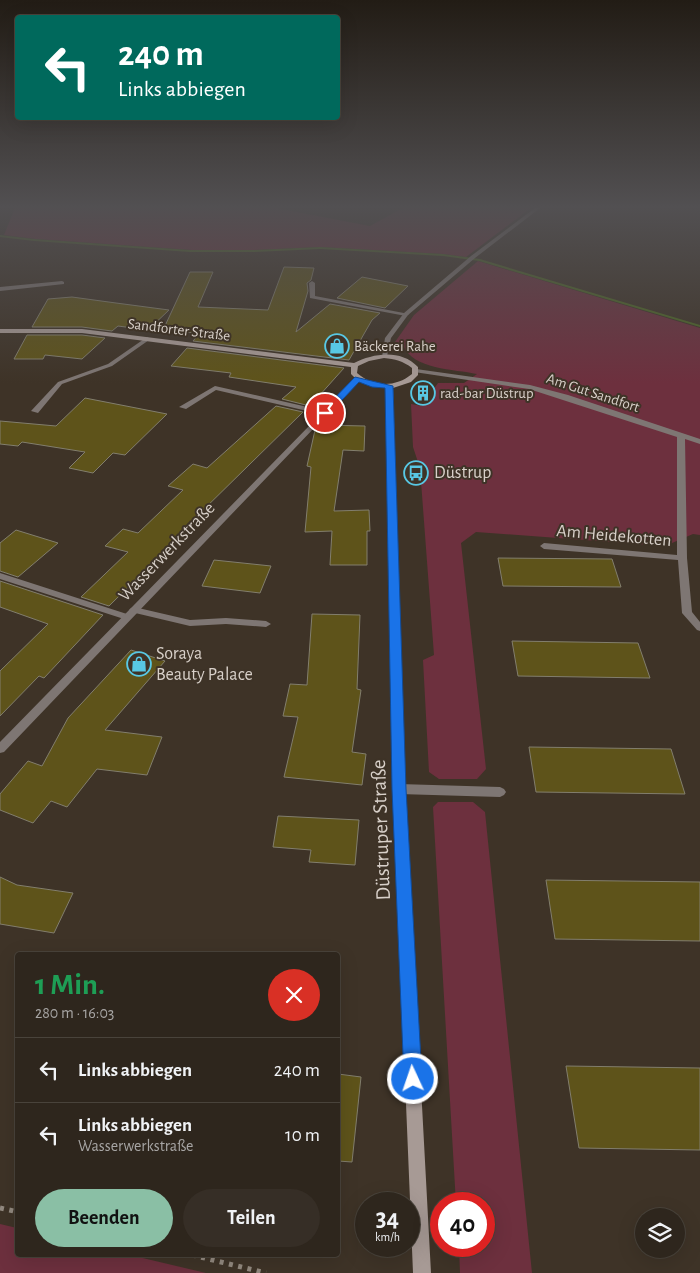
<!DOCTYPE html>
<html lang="de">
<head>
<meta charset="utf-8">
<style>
  :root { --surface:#2e261d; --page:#362e26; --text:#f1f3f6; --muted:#a7a5a4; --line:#49433b; --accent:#8abfa5 }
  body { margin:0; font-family:"Alegreya Sans",sans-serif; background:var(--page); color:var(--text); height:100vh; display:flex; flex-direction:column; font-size:19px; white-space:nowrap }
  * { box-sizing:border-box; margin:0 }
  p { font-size:16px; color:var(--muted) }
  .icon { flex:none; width:28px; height:28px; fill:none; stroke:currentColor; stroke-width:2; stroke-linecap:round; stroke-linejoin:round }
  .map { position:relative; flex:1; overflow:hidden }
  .sheet { position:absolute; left:15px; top:952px; width:325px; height:305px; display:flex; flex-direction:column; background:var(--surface); border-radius:5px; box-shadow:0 5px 20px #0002,0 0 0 1px var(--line) }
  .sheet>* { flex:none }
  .top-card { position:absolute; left:15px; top:15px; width:325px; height:105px; border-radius:5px; box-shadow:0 5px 20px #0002,0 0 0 1px var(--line); background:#00695c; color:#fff; overflow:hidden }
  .buttons { position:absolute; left:635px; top:1208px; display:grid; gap:10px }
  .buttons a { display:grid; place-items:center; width:50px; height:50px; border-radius:50%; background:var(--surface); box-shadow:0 5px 20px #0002,0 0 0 1px var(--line); font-size:25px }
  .speed { position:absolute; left:355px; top:1192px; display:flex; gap:10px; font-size:25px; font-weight:700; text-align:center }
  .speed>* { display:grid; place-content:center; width:65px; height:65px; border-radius:50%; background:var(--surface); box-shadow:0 5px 20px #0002,0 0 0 1px var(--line); line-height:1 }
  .speed small { font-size:12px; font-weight:400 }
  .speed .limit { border:8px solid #d22; background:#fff; color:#111 }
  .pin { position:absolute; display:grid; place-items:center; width:42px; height:42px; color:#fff; margin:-21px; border:2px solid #fff; border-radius:50%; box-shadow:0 1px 5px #0007 }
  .me { position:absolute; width:55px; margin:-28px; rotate:357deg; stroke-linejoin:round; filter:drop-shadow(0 0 4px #0008) }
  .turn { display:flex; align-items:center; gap:18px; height:105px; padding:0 20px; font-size:22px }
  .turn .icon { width:65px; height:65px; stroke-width:2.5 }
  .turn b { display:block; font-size:35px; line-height:42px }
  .round { display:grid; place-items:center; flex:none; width:52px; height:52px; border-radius:26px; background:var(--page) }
  .headline { display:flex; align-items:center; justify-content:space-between; height:85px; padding:0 20px }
  h1 { font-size:30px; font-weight:600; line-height:38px; color:#1e9e55 }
  .action { display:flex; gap:10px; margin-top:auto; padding:10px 20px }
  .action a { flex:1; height:58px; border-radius:30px; background:var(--accent); color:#111; font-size:20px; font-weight:600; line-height:58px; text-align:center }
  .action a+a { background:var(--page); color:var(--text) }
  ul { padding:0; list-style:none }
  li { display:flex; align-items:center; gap:15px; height:65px; padding:0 20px; border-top:1px solid var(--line) }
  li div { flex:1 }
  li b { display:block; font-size:19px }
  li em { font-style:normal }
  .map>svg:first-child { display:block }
  .green { fill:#6d303e }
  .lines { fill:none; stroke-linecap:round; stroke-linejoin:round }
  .stream { fill:#4d6625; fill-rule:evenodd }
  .building { fill:#5e531a; stroke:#827e6d }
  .path { stroke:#92897f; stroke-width:5; stroke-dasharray:4 5.5; stroke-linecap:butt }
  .lane { fill:#7e7673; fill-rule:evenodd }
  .street { fill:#7e7673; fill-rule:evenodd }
  .secondary { fill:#a79a95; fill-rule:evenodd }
  .route { fill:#1a73e8; stroke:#114b97 }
  .labels { text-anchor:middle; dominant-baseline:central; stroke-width:4; stroke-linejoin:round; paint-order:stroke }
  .far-street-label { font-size:15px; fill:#d8d0c9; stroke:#3e3327 }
  .far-poi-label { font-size:15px; fill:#d8d0c9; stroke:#3e3327; text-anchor:start }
  .poi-label { font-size:18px; fill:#d8d0c9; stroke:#3e3327; text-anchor:start }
  .street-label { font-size:18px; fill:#d8d0c9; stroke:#3e3327 }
  .near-street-label { font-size:21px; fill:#d8d0c9; stroke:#3e3327 }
</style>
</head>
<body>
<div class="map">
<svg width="700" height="1273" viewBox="0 0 700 1273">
  <rect width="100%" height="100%" fill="#3e3327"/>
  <!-- green -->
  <path class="green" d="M16 205H260L370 226 408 205H535L466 257 443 254 320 247 255 250H192L36 239 4 235Z
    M478 261 700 328V535L693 534 665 546 476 532 461 543 486 769 477 779H439L429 772 423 660 434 655 420 468 413 447 411 404 422 406 438 383H464L477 374C454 369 413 370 403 345L395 342 414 315Z
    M438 802H473L485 812 532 1273H460L459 1246H484V1204H456L433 807Z
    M0 1224 17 1228 18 1255H130L206 1273H0Z"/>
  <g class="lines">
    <!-- stream -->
    <path class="stream" d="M0 235 34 239 190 250H255L320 247 443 254 480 259 700 325V327L479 261 443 256 320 249 255 252H190L34 241 0 237Z"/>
  </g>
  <!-- building -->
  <path class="building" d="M284 267 314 268 311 280 307 283 308 291 296 332 330 304 380 313 372 320 349 360 193 341 199 334 164 328 190 272H213L198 307 268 310Z
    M362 277 408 286 385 308 337 298Z
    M72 297 116 303 169 310 148 330 118 326 112 331 82 327H32L48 299Z
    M27 335H82L105 338 82 359 45 355 43 359H14Z
    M187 348 344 368 310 406 282 399 296 387 229 377 231 373 171 366Z
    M85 398 167 414 125 455 113 453 93 473 69 468 85 452 22 442 18 446 0 444V421L56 426Z
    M276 406 303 412 195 518 197 519 109 606 81 597 128 552 105 546 123 529 138 533 183 490 168 486 193 464 207 468Z
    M320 425 365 426 364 451 343 450 334 511 369 510 370 531H367V565H330L332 531 305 532 311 467 307 466 315 430Z
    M16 530 58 543 18 577 0 571V543Z
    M498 558 612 559 621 587 503 586Z
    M214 560 271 566 260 593 202 586Z
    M0 581 103 615 44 678 39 676 0 716V671L48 624 0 607Z
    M312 614 360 615 357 689 361 690 352 752 366 754 362 785 284 777 298 717 283 716 290 684 307 685Z
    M512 641 638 643 650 678 518 676Z
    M131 650 165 661 105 730 162 737 147 775 97 769 67 807 51 801 33 823 0 810V794L28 761 42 766 68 718Z
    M529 747 671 749 685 794 536 792Z
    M278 816 359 820 355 865 309 862 311 850 273 847Z
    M0 877 17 885 73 893 54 933 0 924Z
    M546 880 700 882V941L555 939Z
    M566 1066 700 1068V1150L579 1148Z
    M338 1074 361 1077 352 1162 338 1161Z"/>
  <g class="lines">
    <!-- path -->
    <path class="path" d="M0 1208 18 1212
      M192 1255 266 1273"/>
    <!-- lane -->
    <path class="lane" d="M62 281 64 282V284L0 291V287Z
      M312 281 315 283V296L409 314 406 316 310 298 309 283Z
      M147 337 149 338V340L112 366 62 384 38 413 31 411 58 382 108 364Z
      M215 386 325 411 329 413 325 415 216 390 186 409 179 407Z
      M0 573 130 615 132 617 127 620 124 619 0 579Z
      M134 607 190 620 226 618 266 621 271 624 266 627 226 624 190 626 131 612 129 610 131 608Z
      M399 784 500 787 504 789 506 792 504 795 500 797 399 794 395 792 393 789 395 786Z"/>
    <!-- street -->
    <path class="street" d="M539 205H544L475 258 408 315 391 338 387 356 382 357 385 338 404 313 471 256Z
      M416 369 530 385 568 395 700 439V444L685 439 687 558 692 612 700 622V631L697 630 682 613 678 560 544 549 540 546 544 543 677 555V437L529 389 414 372V370Z
      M356 378 361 379 4 752 0 753V742Z"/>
    <!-- secondary -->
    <path class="secondary" d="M0 329H82L354 363C374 353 401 349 418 367V375L411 382 393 388 405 789 431 1273H413L393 789 386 388C372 387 360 384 351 374V367L82 333H0ZM384 358C395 359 403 361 412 368V374C395 388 373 387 357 373L358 366 369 361Z"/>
  </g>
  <!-- sky -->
  <linearGradient id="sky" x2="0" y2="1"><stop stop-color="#221c15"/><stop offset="0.54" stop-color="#525052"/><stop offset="1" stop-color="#525052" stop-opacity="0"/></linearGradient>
  <rect width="700" height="383" fill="url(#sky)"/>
  <!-- route -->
  <path class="route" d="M355 377 393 386 406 789 422 1079 419 1086 413 1088 407 1086 404 1079 392 789 385 388 372 387 359 382 328 415 320 413Z"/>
  <!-- icons -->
  <defs>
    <g id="shop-ring" transform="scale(1.25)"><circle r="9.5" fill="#3e3327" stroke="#58c8e4" stroke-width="1.5"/><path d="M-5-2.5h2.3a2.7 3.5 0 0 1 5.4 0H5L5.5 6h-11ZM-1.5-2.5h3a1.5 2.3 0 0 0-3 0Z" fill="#58c8e4"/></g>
    <g id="building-ring" transform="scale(1.25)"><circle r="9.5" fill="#3e3327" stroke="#58c8e4" stroke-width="1.5"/><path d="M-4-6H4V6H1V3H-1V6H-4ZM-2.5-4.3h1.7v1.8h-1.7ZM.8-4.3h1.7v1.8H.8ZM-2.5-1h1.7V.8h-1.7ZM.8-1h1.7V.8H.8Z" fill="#58c8e4"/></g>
    <g id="bus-ring" transform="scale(1.25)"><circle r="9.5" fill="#3e3327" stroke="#58c8e4" stroke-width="1.5"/><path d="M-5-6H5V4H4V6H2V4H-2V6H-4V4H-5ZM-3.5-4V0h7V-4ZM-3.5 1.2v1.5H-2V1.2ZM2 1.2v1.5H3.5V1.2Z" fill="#58c8e4"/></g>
  </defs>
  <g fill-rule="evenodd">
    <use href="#shop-ring" x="337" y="346"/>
    <use href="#building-ring" x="423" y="393"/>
    <use href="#bus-ring" x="416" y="473"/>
    <use href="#shop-ring" x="139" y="664"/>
  </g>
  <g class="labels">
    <!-- far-street labels -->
    <g class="far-street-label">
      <text transform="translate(179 330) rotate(7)">Sandforter Straße</text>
      <text transform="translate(593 393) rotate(18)">Am Gut Sandfort</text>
    </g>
    <!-- far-poi labels -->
    <g class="far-poi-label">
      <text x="354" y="346">Bäckerei Rahe</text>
      <text x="440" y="393">rad-bar Düstrup</text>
    </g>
    <!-- poi labels -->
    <g class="poi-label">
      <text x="434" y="473">Düstrup</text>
      <text x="156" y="654">Soraya<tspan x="156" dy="21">Beauty Palace</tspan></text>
    </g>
    <!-- street labels -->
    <g class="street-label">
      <text transform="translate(614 536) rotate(5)">Am Heidekotten</text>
      <text transform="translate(167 552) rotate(-46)">Wasserwerkstraße</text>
    </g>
    <!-- near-street labels -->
    <g class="near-street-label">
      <text transform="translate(381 830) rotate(-92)">Düstruper Straße</text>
    </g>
  </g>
</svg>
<div class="buttons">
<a><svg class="icon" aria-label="layers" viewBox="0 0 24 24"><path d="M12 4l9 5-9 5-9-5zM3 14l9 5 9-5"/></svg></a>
</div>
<div class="speed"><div>34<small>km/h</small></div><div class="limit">40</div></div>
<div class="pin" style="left:325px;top:413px;background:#d93025"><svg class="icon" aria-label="arrive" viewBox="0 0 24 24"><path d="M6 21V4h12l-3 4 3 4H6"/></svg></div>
<svg class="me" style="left:413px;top:1079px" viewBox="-20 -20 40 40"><circle r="17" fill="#1a73e8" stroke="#fff" stroke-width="3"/><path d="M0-11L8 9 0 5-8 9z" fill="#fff"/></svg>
<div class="top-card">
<div class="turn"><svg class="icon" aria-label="left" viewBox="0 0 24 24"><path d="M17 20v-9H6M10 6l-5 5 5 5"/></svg><div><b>240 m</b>Links abbiegen</div></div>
</div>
<section class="sheet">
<div class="headline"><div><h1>1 Min.</h1><p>280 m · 16:03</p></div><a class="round" style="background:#d93025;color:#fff"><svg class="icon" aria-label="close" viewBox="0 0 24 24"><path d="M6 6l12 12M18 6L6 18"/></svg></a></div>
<ul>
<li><svg class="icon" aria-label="left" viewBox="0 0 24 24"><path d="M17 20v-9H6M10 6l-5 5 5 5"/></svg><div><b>Links abbiegen</b></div><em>240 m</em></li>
<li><svg class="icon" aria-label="left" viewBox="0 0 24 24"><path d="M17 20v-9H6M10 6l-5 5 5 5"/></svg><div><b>Links abbiegen</b><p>Wasserwerkstraße</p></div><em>10 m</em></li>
</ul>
<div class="action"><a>Beenden</a><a>Teilen</a></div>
</section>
</div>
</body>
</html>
